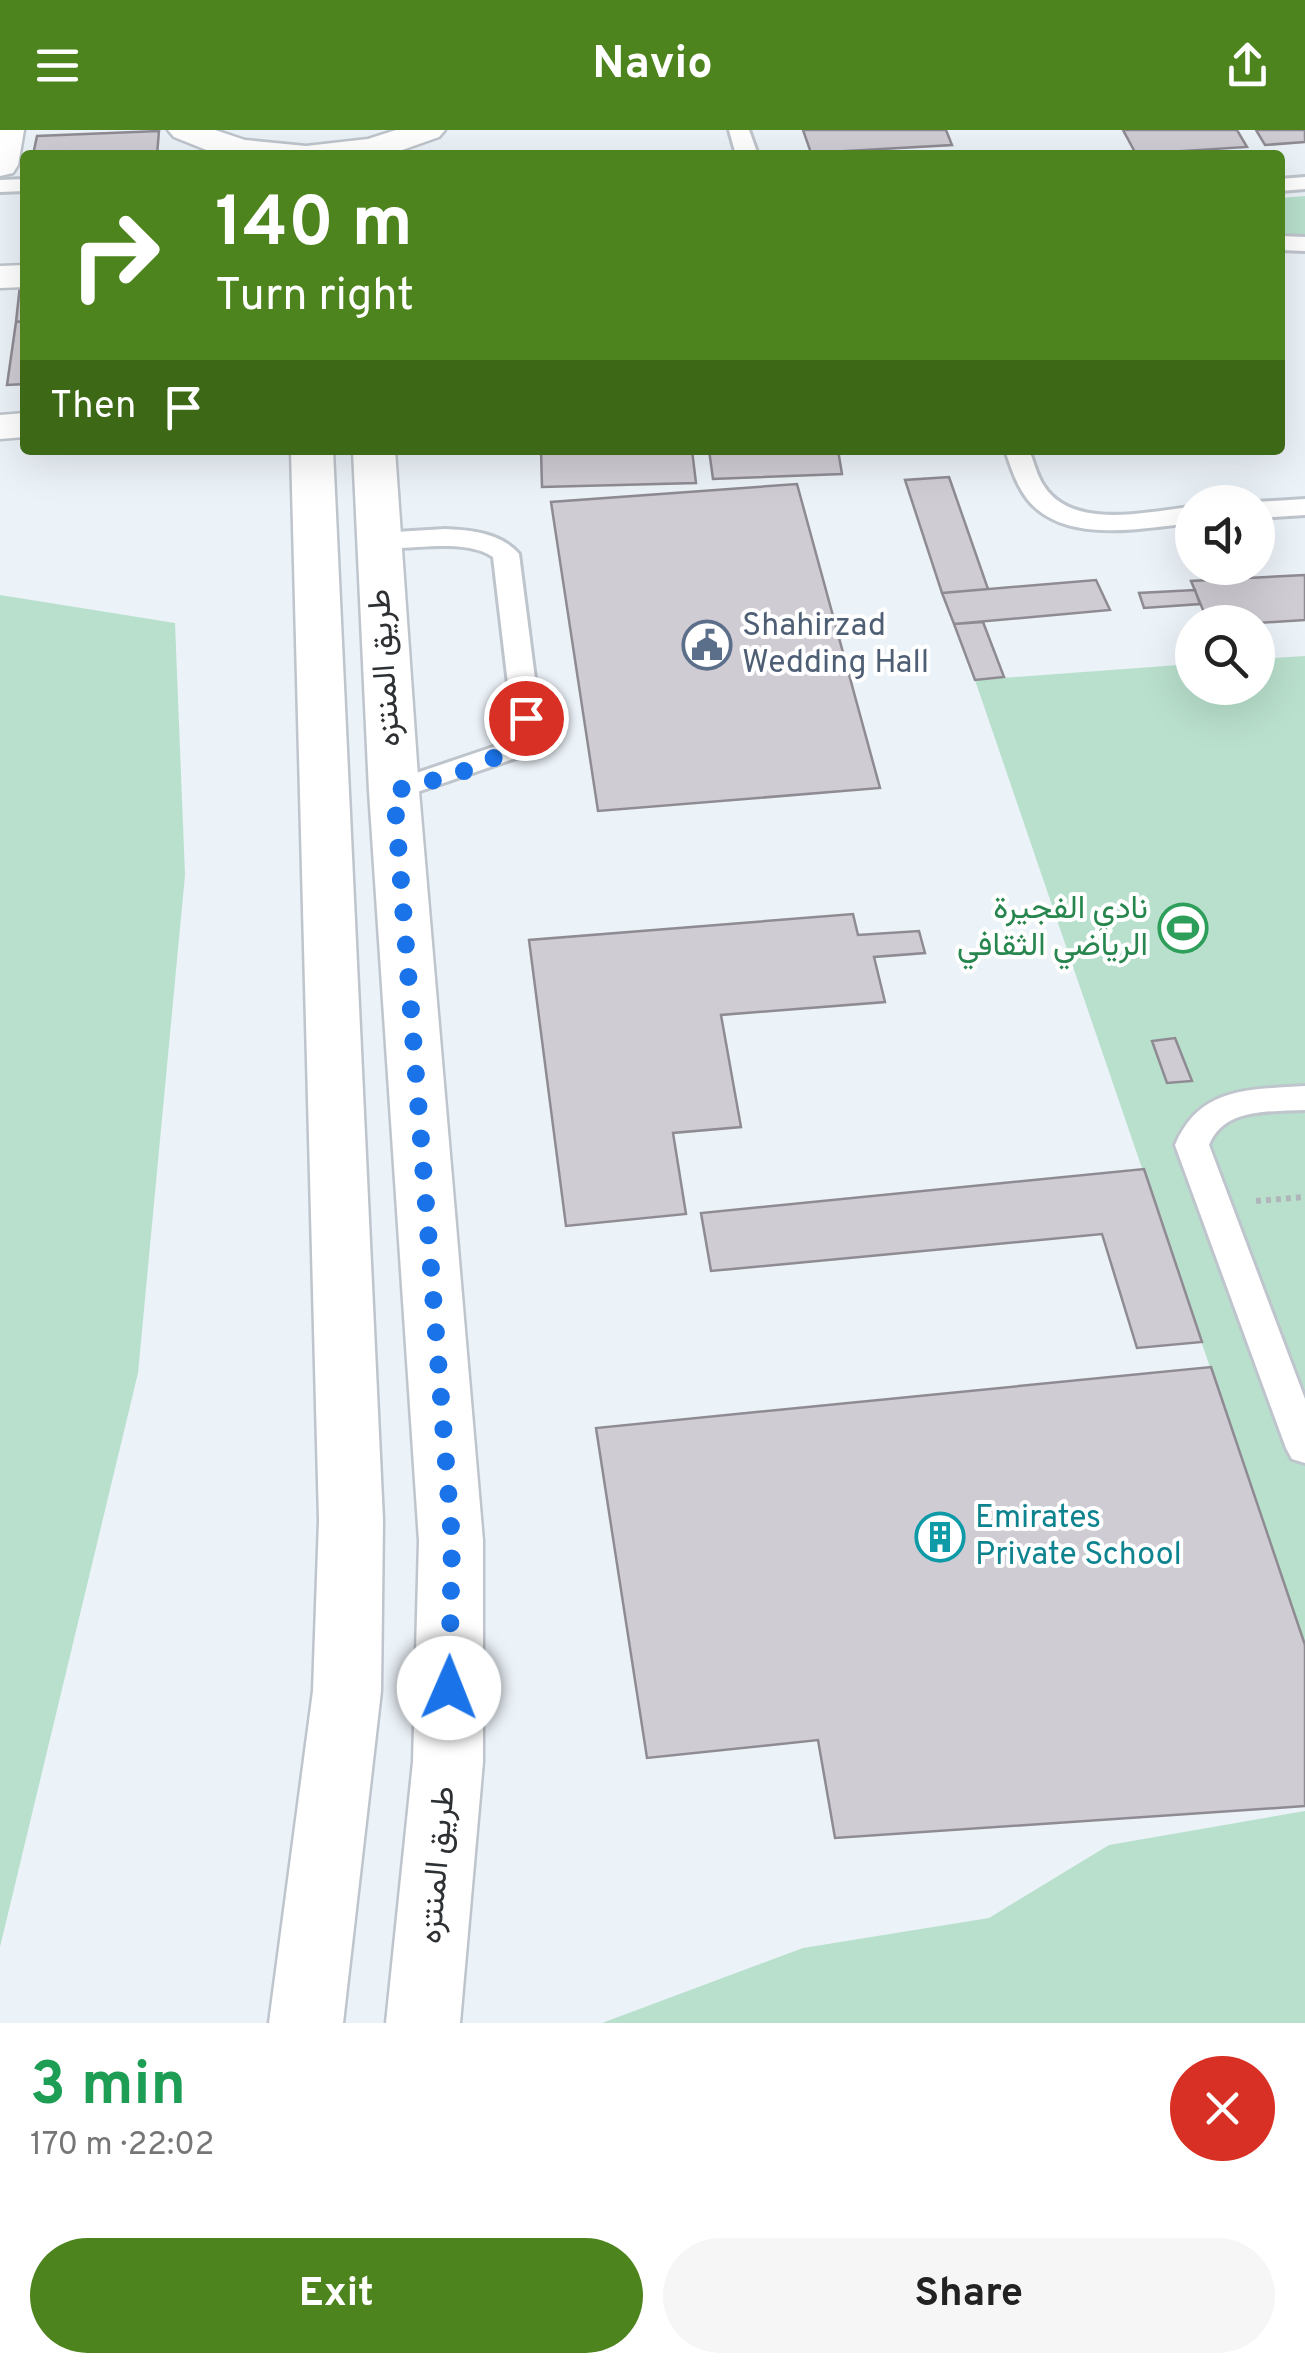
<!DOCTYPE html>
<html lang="en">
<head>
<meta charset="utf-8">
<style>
  :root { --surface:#fff; --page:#f6f6f6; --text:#222; --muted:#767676; --accent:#4d841d }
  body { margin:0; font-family:Overpass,Vazirmatn,sans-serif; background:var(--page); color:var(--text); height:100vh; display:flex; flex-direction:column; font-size:38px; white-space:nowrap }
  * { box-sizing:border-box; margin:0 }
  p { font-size:32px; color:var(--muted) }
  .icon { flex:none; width:55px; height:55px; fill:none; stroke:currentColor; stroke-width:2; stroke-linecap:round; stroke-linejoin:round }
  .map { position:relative; height:1893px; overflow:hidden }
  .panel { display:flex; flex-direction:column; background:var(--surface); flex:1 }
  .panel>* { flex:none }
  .top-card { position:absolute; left:20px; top:20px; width:1265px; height:305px; border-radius:10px; box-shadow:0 10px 40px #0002; background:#4d841d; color:#fff; overflow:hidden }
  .tools { position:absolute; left:1175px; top:355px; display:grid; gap:20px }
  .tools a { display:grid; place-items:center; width:100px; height:100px; border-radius:50%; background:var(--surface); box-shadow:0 10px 40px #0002; font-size:50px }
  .pin { position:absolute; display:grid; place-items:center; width:85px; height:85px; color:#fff; margin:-42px; border:5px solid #fff; border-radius:50%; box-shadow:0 2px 10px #0007 }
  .me { position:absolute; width:110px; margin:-55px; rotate:1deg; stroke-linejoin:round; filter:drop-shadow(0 0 8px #0008) }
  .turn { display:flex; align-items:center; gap:35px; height:210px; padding:0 30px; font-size:45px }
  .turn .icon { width:130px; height:130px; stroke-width:2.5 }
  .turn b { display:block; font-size:70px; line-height:85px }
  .then { display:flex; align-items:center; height:95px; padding:0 30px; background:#0003; gap:20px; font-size:38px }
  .round { display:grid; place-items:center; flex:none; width:105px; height:105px; border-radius:52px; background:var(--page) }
  .headline { display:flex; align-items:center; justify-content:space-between; height:170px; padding:0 30px }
  h1 { font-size:60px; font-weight:700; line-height:75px; color:#1e9e55 }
  .action { display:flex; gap:20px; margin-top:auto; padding:20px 30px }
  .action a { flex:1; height:115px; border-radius:60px; background:var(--accent); color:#fff; font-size:40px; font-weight:700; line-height:115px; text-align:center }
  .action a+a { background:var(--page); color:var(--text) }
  header { display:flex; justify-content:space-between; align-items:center; height:130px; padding:0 30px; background:var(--accent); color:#fff; font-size:45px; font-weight:700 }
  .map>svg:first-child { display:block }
  .green { fill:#b9e0cd }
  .building { fill:#d0ccd4; stroke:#8f8b93; stroke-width:2.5 }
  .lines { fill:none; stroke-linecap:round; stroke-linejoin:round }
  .service-casing { stroke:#bfc5cc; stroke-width:6 }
  .minor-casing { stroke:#bfc5cc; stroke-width:5 }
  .tertiary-casing { stroke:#bfc5cc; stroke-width:5 }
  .secondary-casing { stroke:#bfc5cc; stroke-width:5 }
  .path { stroke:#b0b5ba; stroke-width:6; stroke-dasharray:5 5; stroke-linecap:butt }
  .service { fill:#fff; fill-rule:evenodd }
  .minor { fill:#fff; fill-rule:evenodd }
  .tertiary { fill:#fff; fill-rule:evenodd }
  .secondary { fill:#fff; fill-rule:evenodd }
  .route { stroke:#1a73e8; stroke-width:18; stroke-dasharray:0 32.4 }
  .labels { text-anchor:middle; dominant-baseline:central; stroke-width:8; stroke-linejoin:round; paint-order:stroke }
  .service-label { font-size:32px; fill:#4e5e75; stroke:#fff; text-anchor:start }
  .street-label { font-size:32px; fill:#2e3133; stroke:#fff }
  .leisure-label { font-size:32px; fill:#27864d; stroke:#fff; text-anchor:end }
  .culture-label { font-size:32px; fill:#0d838f; stroke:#fff; text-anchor:start }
</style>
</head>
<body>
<header><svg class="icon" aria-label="menu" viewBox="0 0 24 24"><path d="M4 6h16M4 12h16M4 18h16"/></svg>Navio<svg class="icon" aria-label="share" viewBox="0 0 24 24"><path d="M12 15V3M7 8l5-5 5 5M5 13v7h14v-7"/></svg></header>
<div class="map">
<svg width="1305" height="1893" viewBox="0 0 1305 1893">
  <rect width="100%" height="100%" fill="#ebf2f8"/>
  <!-- green -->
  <path class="green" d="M1305 66V106L1280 105V68Z
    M0 465 175 493 185 745 138 1243 0 1817Z
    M1305 526V1515L975 550 1192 534V558H1258V529Z
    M1305 1681V1893H602L803 1818 989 1788 1109 1715Z"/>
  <!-- building -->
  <path class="building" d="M803 0H946L952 15 811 23Z
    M1123 0H1237L1247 17 1136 24Z
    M1256 0H1305V12L1265 15Z
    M159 1 157 25H33L37 6Z
    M25 154V191L16 192 20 155Z
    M25 191V254L7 255 16 192Z
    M541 320H692L696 353 542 357Z
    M709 320H838L842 344 713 349Z
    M949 347 988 459 942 463 905 350Z
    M797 354 880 658 598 681 551 372Z
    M1305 445V490L1258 493 1208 492 1191 451Z
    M1096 450 1110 480 954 494 942 463Z
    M1195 460 1200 474 1144 478 1139 463Z
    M983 492 1004 547 975 550 954 494Z
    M853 784 858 805 919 801 925 823 874 827 885 872 721 885 741 997 673 1003 686 1084 566 1096 529 810Z
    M1175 908 1192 951 1167 953 1152 911Z
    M1144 1039 1202 1212 1137 1218 1102 1104 711 1141 701 1083Z
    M1211 1237 1305 1515V1676L835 1708 818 1610 647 1628 596 1298Z"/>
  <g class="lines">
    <!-- service casing -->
    <g class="service-casing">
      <path id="service" d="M729 0H749L758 25H736Z
        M1305 47V59L1280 61V49Z
        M25 49V61L0 62V50Z
        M1280 106 1305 107V121L1280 120Z
        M1005 320H1029C1034 332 1037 346 1044 356 1073 401 1149 381 1192 377V393C1143 398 1065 415 1028 370 1016 355 1011 337 1005 320Z
        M1305 369V385L1258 388 1257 372Z
        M445 399C471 400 501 403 519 424L540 588 534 611 519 627 394 670 384 668 380 661 384 654 499 615 507 608 512 588 493 427C456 402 383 430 366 411L379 403Z
        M1305 956V980C1271 982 1224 977 1209 1015L1305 1269V1333L1292 1329 1286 1318 1175 1015C1200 956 1249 960 1305 956Z"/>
    </g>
    <!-- minor casing -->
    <g class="minor-casing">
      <path id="minor" d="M0 0H24L18 35 13 43 0 46Z
        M25 135V157L0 158V136Z
        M25 283V307L0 309V285Z"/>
    </g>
    <!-- tertiary casing -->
    <g class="tertiary-casing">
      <path id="tertiary" d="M291 320H333L383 1390 381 1561 343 1893H269L313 1561 319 1390Z
        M353 320H395L419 661 483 1411V1632L460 1893H386L413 1632 419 1411 369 661Z"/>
    </g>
    <!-- secondary casing -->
    <g class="secondary-casing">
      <path id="secondary" d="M168 0H215L245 10 306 16 368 9 396 0H445L439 7 388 25H219L174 7Z"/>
    </g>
    <!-- path -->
    <path class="path" d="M1256 1071 1305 1067"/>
    <!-- service -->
    <use href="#service" class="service"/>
    <!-- minor -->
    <use href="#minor" class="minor"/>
    <!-- tertiary -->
    <use href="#tertiary" class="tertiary"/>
    <!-- secondary -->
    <use href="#secondary" class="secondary"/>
  </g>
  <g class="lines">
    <!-- route -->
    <path class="route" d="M449 1558 452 1410 394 661C433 649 522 635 526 588"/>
  </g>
  <!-- icons -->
  <defs>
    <g id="civic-ring" transform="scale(2.5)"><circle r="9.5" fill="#fff" stroke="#5c6f8a" stroke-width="1.5"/><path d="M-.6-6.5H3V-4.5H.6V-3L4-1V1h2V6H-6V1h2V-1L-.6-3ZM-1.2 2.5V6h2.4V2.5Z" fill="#5c6f8a"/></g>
    <g id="stadium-ring" transform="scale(2.5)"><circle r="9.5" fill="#fff" stroke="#2e9e5b" stroke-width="1.5"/><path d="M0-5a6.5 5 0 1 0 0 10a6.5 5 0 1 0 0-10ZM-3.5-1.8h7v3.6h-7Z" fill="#2e9e5b"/></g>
    <g id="building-ring" transform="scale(2.5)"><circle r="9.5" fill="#fff" stroke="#0f9aa8" stroke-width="1.5"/><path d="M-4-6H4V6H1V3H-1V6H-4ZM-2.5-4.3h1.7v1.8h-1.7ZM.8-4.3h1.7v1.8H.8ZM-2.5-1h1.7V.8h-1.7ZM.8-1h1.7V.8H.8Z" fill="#0f9aa8"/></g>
  </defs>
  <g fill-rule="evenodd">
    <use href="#civic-ring" x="707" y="515"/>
    <use href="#stadium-ring" x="1183" y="798"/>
    <use href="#building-ring" x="940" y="1407"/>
  </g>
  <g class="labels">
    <!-- service labels -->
    <g class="service-label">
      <text x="742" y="497">Shahirzad<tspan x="742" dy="37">Wedding Hall</tspan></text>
    </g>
    <!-- street labels -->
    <g class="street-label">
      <text transform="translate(386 538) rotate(-94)">طريق المنتزه</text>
      <text transform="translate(439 1735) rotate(-85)">طريق المنتزه</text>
    </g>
    <!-- leisure labels -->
    <g class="leisure-label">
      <text x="1148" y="780">نادي الفجيرة<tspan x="1148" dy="37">الرياضي الثقافي</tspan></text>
    </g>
    <!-- culture labels -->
    <g class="culture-label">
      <text x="975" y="1389">Emirates<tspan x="975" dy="37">Private School</tspan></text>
    </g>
  </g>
</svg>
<div class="tools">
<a><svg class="icon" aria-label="sound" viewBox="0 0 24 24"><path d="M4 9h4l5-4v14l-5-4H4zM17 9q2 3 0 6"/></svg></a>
<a><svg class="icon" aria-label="search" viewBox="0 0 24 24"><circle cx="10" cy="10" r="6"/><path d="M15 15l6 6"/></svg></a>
</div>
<div class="pin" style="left:526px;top:588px;background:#d93025"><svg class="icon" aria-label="arrive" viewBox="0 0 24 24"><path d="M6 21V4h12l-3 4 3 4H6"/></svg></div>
<svg class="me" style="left:449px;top:1558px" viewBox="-20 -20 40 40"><circle r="19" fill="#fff"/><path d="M0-13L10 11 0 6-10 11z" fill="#1a73e8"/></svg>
<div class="top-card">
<div class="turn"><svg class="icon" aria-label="right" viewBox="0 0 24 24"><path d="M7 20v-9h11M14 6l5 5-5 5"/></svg><div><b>140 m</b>Turn right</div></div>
<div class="then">Then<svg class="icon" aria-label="arrive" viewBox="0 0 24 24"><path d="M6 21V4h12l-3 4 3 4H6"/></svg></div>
</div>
</div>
<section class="panel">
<div class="headline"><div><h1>3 min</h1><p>170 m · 22:02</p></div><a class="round" style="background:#d93025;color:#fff"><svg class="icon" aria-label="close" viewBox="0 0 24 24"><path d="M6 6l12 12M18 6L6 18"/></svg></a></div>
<div class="action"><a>Exit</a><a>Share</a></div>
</section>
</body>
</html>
